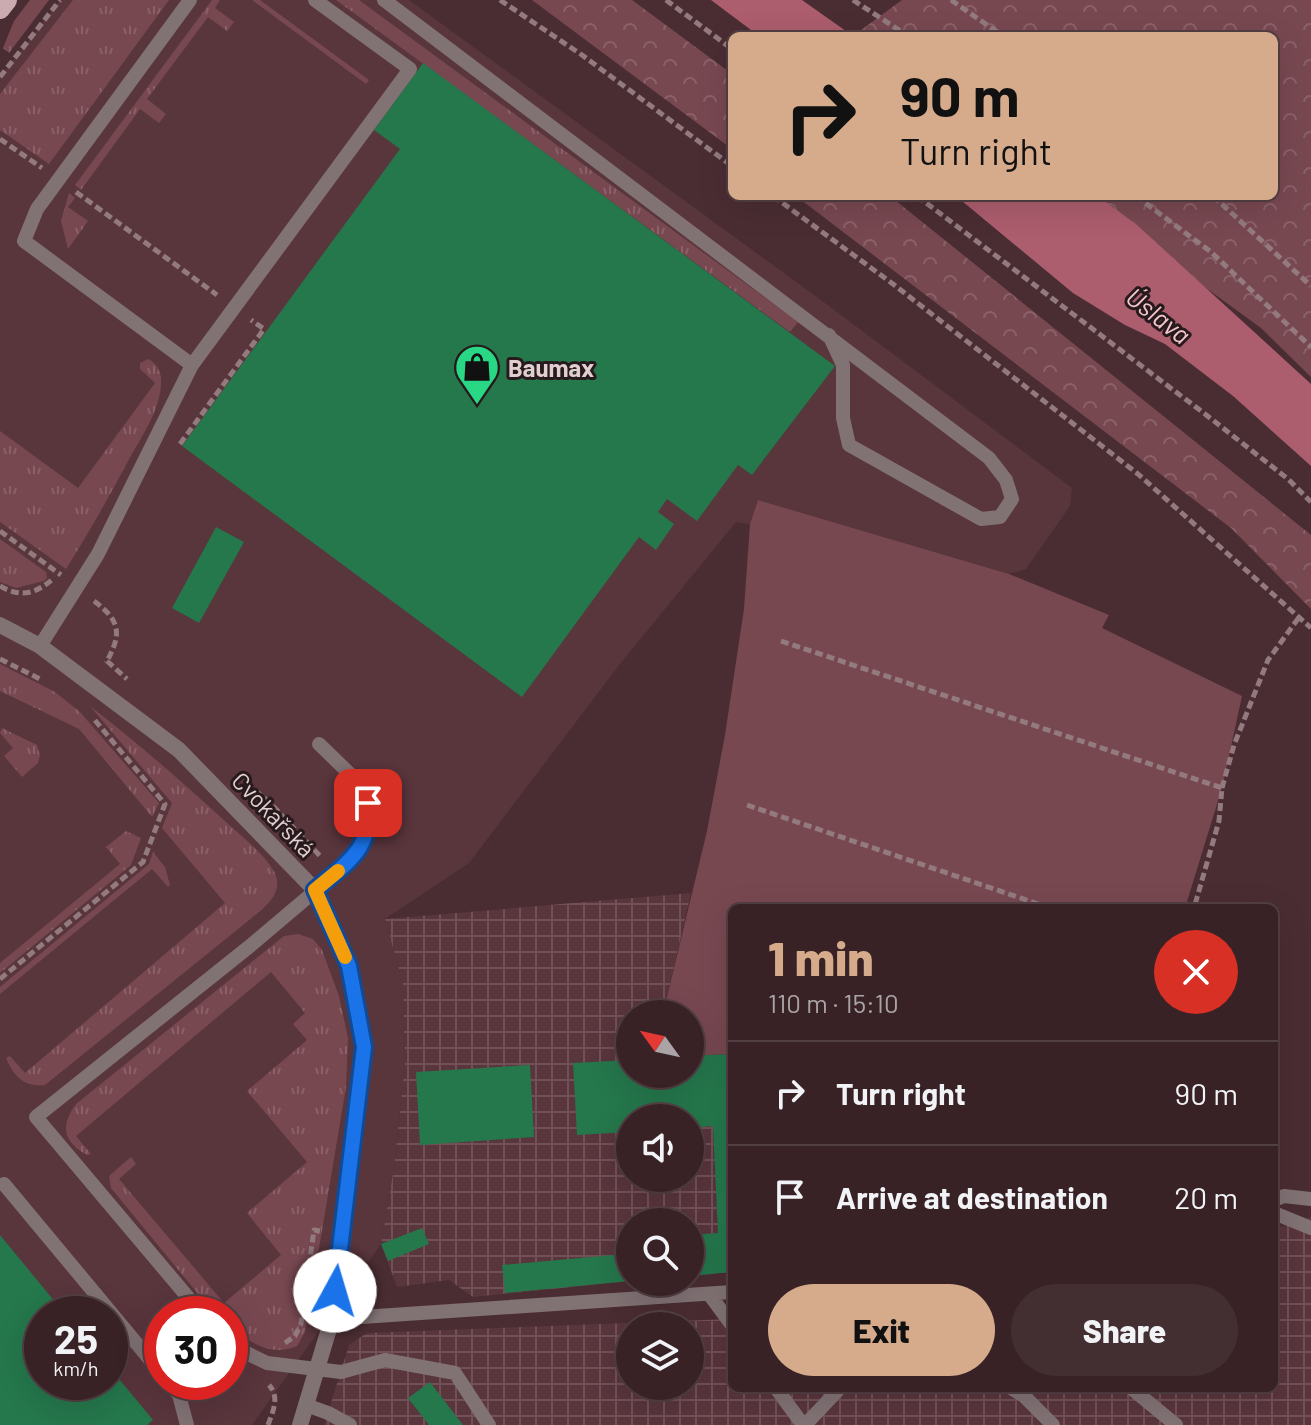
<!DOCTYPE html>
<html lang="en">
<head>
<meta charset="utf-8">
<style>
  :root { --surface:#382226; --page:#432f32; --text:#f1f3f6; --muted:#aba4a7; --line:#523f43; --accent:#d6ab8b }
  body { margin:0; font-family:Barlow,sans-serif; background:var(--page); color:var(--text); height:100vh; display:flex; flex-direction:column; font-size:30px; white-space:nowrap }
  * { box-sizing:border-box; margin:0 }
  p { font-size:26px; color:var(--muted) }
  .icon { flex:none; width:44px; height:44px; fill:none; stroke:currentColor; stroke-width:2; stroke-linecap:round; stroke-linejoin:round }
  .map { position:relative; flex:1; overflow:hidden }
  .sheet { position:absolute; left:728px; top:904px; width:550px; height:488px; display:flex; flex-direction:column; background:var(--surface); border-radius:12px; box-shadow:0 8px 32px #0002,0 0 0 2px var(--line) }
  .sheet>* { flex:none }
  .guide { position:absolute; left:728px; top:32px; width:550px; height:168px; border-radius:12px; box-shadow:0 8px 32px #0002,0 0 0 2px var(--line); background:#d6ab8b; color:#111; overflow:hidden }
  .needle { width:52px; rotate:303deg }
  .controls { position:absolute; left:616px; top:1000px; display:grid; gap:16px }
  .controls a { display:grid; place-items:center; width:88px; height:88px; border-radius:50%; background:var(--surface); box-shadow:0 8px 32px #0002,0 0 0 2px var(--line); font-size:40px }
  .speed { position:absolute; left:24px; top:1296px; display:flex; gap:16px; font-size:40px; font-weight:700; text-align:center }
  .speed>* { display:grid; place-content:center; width:104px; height:104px; border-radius:50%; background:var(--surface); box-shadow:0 8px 32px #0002,0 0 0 2px var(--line); line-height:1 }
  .speed small { font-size:20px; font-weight:400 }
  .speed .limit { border:12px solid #d22; background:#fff; color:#111 }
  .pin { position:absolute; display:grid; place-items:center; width:68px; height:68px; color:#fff; margin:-34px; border-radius:16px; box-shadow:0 4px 12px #0006 }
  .me { position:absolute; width:88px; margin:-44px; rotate:6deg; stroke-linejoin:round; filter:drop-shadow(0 0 6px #0008) }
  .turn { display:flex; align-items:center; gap:28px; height:168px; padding:0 40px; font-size:36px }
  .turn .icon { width:104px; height:104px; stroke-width:2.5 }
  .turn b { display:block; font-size:56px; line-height:68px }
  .round { display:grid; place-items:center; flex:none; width:84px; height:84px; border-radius:42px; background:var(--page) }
  .headline { display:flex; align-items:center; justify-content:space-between; height:136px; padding:0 40px }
  h1 { font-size:48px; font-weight:800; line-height:60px; color:var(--accent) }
  .button { display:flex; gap:16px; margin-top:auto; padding:16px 40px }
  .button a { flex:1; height:92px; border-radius:48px; background:var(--accent); color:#111; font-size:32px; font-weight:800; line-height:92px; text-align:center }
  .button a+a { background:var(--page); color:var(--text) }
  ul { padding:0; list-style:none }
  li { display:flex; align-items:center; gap:24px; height:104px; padding:0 40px; border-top:2px solid var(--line) }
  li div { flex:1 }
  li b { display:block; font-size:30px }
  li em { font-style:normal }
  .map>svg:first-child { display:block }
  .built { fill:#59353c; fill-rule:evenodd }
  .industrial { fill:url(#industrial-grid); fill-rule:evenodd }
  .grass { fill:url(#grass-tufts) }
  .forest { fill:url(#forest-crowns) }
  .green { fill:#784851 }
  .water { fill:#ac5d6e }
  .building { fill:#25774c }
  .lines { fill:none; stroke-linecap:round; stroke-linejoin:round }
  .path { stroke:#927a7e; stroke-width:5; stroke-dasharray:8 4; stroke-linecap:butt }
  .lane { stroke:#817274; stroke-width:14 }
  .street { stroke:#817274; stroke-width:16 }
  .primary { stroke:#cbabb0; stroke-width:20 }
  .route-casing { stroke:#114b97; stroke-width:20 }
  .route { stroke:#1a73e8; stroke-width:14 }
  .slow { stroke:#f59e0b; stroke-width:14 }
  .labels { text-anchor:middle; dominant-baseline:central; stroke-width:6; stroke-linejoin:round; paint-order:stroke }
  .poi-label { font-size:24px; font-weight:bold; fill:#e1ced1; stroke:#271a1c; text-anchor:start }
  .street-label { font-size:24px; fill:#e1ced1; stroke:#271a1c }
  .water-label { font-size:26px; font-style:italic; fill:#f5c6ce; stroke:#271a1c }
</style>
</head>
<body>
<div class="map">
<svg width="1311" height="1425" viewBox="0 0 1311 1425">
  <defs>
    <pattern id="industrial-grid" width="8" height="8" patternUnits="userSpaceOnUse" patternTransform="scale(2)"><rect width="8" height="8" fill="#59353c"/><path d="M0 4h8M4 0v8" fill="none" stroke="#715157"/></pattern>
    <pattern id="grass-tufts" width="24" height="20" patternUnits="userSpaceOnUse" patternTransform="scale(2)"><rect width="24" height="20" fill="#784851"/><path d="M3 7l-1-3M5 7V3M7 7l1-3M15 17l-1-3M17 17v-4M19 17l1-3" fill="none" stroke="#8b6169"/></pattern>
    <pattern id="forest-crowns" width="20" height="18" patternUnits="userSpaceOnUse" patternTransform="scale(2)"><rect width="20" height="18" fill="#784851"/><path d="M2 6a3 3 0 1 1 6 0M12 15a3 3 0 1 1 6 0" fill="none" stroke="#8b6169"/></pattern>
  </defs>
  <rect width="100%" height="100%" fill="#4a2d33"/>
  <!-- built -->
  <path class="built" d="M60 0H409L821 300 1072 488 1070 506 1026 569 1009 574 758 500 750 524 736 522 620 664 469 863 385 919 403 984 405 1062 394 1168 381 1244 252 1425H0V77ZM42 1314H110V1382H42ZM162 1314H230V1382H162Z"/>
  <!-- industrial -->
  <path class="industrial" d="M691 893 663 1014H630V1074H690V1056L732 1054V1272L690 1276V1222H630V1281L473 1297 449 1280 397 1287 381 1244 394 1168 405 1062 403 984 385 919ZM630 1118H690V1178H630Z
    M1311 1217V1425H324L349 1345 367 1333 732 1319V1388H1274V1229ZM630 1326H690V1386H630Z"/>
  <!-- grass -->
  <path class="grass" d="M30 0H49L9 53 3 48 14 21Z
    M73 0H169L49 164 0 130V94Z
    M212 0H220L215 8 234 22 227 31 208 17 147 99 166 114 159 123 140 109 81 190 75 185Z
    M252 0H260L369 80 366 84Z
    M336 0H359L798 322 790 332Z
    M69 193 75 198 68 207 88 221 68 249 61 221Z
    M148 359C158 364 162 373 161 384 160 411 140 439 127 463 108 499 88 534 66 569L0 522V431L78 488 155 383 140 369V363Z
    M0 539 46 572 47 578 44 581 16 588 0 582Z
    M0 664 55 692 80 712 159 803 152 817 79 729 0 691Z
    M90 706C138 743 182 782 226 822 241 836 269 857 276 876 281 891 270 903 259 912L45 1085C24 1087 14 1077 6 1058L10 1056 25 1073 225 903 162 828 172 803Z
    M2 728 37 745 40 755 38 763 22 777 4 756 13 748 0 733Z
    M126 831 141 838 131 865 0 973V963L120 864 106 847Z
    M153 852 165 867 170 885 168 887 152 869 0 994V987L149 864Z
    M298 934 313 939 322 950 339 996 348 1038 346 1087 305 1332 297 1346C271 1357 251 1343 230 1327V1314H216L208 1306 111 1188 109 1176 131 1157 136 1164 119 1179 224 1303 281 1255 247 1213 307 1162 247 1091 307 1040 293 1024 305 1013 271 972 76 1136 91 1154 87 1155C63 1142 60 1126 76 1104L284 936Z"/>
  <!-- forest -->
  <path class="forest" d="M532 0H632L732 74V149Z
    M902 0H1311V377L1261 328 1080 196H1274V36H861L857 33Z
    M796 196H890L1311 535V609L1231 528Z"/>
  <!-- green -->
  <path class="green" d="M758 500 1009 574 1109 615 1102 628 1242 696 1222 788 1185 908H732V1054L690 1056V1014H663L707 831 725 735 744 609 750 524Z"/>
  <!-- water -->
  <path class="water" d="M711 0H802L853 36H759Z
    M956 196H1098L1137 225 1311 384V466L1233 396 1165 344 1125 325 1073 293Z"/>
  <!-- building -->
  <path class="building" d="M423 63 835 366 752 475 738 465 697 521 667 499 658 512 674 524 656 550 639 537 522 697 182 446 400 149 374 130Z
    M216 527 244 542 199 623 172 608Z
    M732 1054V1272L690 1276V1235L718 1233 713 1126 690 1128V1118H630V1132L577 1135 573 1063 630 1060V1074H690V1056Z
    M530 1065 534 1137 420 1145 416 1072Z
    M422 1228 429 1244 388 1261 381 1244Z
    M0 1235 65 1314H42V1382H110V1368L153 1420 147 1425H0Z
    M625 1241H630V1281L505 1293 502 1265 625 1254Z
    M430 1382 463 1425H429L408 1398Z"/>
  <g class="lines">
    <!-- path -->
    <path class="path" d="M500 0 582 55 732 166
      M666 0 732 49
      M853 0 908 36
      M951 0 1003 36
      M0 77 60 0
      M0 139 42 168
      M76 192 217 295
      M773 196 893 284 1138 474 1311 628
      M917 196 1205 414 1288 479 1311 502
      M1136 196 1211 252 1311 347
      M1213 196 1311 286
      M180 444 264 329 251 320
      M0 531 61 575
      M0 586C21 598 35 594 53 579
      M94 601C121 621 122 634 106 663
      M781 641 1222 788 1219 821 1194 908
      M0 659 40 679
      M107 661 127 679
      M1222 788 1234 745 1268 660 1300 616
      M255 790 272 805 321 857
      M747 805 1050 908
      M0 979 143 862 165 804 93 718
      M285 1343 295 1336 301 1324 314 1230 320 1231
      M268 1425C273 1411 280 1397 269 1385"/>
    <!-- lane -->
    <path class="lane" d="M190 0 37 209 24 241 192 365
      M384 0 989 458 1006 480 1012 499 1000 517 981 519 849 445 843 418V365L829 335
      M40 646 98 554 192 365 410 69 315 0
      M4 1184 162 1374
      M1274 1200 1284 1196 1311 1199
      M1274 1213 1311 1228
      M709 1294 732 1325
      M202 1314 36 1117 250 946 354 858 370 824 368 803 350 774 319 744
      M332 1319 732 1292
      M230 1345 267 1363 341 1372 385 1360 455 1373 489 1425
      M168 1382 179 1395 187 1425
      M776 1388 803 1425
      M1011 1388 1024 1396 1053 1425
      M1131 1388 1176 1425
      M306 1405 328 1413 350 1425
      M805 1425 840 1388"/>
    <!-- street -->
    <path class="street" d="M0 625 40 646 179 750 315 890 349 966 364 1047 332 1319 300 1425"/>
    <!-- primary -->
    <path class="primary" d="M0 9 7 0"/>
  </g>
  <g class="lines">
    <!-- route casing -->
    <g class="route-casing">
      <path id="route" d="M335 1291 364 1047 349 966 315 890C346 863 373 850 368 803"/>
    </g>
    <!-- route -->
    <use href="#route" class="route"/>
    <!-- slow -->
    <path class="slow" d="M338 871 315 890 345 957"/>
  </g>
  <!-- icons -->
  <defs>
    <g id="shop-pin" transform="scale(2.3)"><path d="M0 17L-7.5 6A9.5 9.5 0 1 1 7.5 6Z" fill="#28d885" stroke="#271a1c"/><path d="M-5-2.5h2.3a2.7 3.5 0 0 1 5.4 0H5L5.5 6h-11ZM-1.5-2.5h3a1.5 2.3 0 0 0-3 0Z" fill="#111"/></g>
  </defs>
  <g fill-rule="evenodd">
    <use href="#shop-pin" x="477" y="367"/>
  </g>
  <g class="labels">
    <!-- poi labels -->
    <g class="poi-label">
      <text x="508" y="367">Baumax</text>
    </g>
    <!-- street labels -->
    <g class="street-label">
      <text transform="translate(274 814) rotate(46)">Cvokařská</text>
    </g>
    <!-- water labels -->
    <g class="water-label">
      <text transform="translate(1159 315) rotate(38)">Úslava</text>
    </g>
  </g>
</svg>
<div class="controls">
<a><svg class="needle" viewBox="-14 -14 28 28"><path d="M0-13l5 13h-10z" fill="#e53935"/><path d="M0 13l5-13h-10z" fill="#aba4a7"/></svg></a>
<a><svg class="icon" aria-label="sound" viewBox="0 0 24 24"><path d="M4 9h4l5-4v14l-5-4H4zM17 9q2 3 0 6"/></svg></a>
<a><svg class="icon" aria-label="search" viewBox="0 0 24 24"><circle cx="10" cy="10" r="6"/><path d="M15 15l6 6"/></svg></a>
<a><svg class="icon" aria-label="layers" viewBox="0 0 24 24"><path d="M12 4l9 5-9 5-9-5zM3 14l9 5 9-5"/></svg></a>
</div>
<div class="speed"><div>25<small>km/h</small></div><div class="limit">30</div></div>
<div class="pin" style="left:368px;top:803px;background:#d93025"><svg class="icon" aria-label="arrive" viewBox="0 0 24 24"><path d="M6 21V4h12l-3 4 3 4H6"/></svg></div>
<svg class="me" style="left:335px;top:1291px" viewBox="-20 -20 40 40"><circle r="19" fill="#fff"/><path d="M0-13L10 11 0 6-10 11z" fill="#1a73e8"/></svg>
<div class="guide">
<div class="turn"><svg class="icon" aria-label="right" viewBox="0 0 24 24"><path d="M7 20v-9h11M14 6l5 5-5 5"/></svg><div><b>90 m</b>Turn right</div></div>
</div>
<section class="sheet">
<div class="headline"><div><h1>1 min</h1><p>110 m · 15:10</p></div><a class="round" style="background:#d93025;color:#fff"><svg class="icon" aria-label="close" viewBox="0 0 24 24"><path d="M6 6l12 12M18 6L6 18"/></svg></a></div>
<ul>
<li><svg class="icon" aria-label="right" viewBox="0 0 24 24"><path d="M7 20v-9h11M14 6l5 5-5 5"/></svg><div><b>Turn right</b></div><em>90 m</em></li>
<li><svg class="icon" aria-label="arrive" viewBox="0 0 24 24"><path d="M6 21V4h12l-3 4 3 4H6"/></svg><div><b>Arrive at destination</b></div><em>20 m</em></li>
</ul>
<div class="button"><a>Exit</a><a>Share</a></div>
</section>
</div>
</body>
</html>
